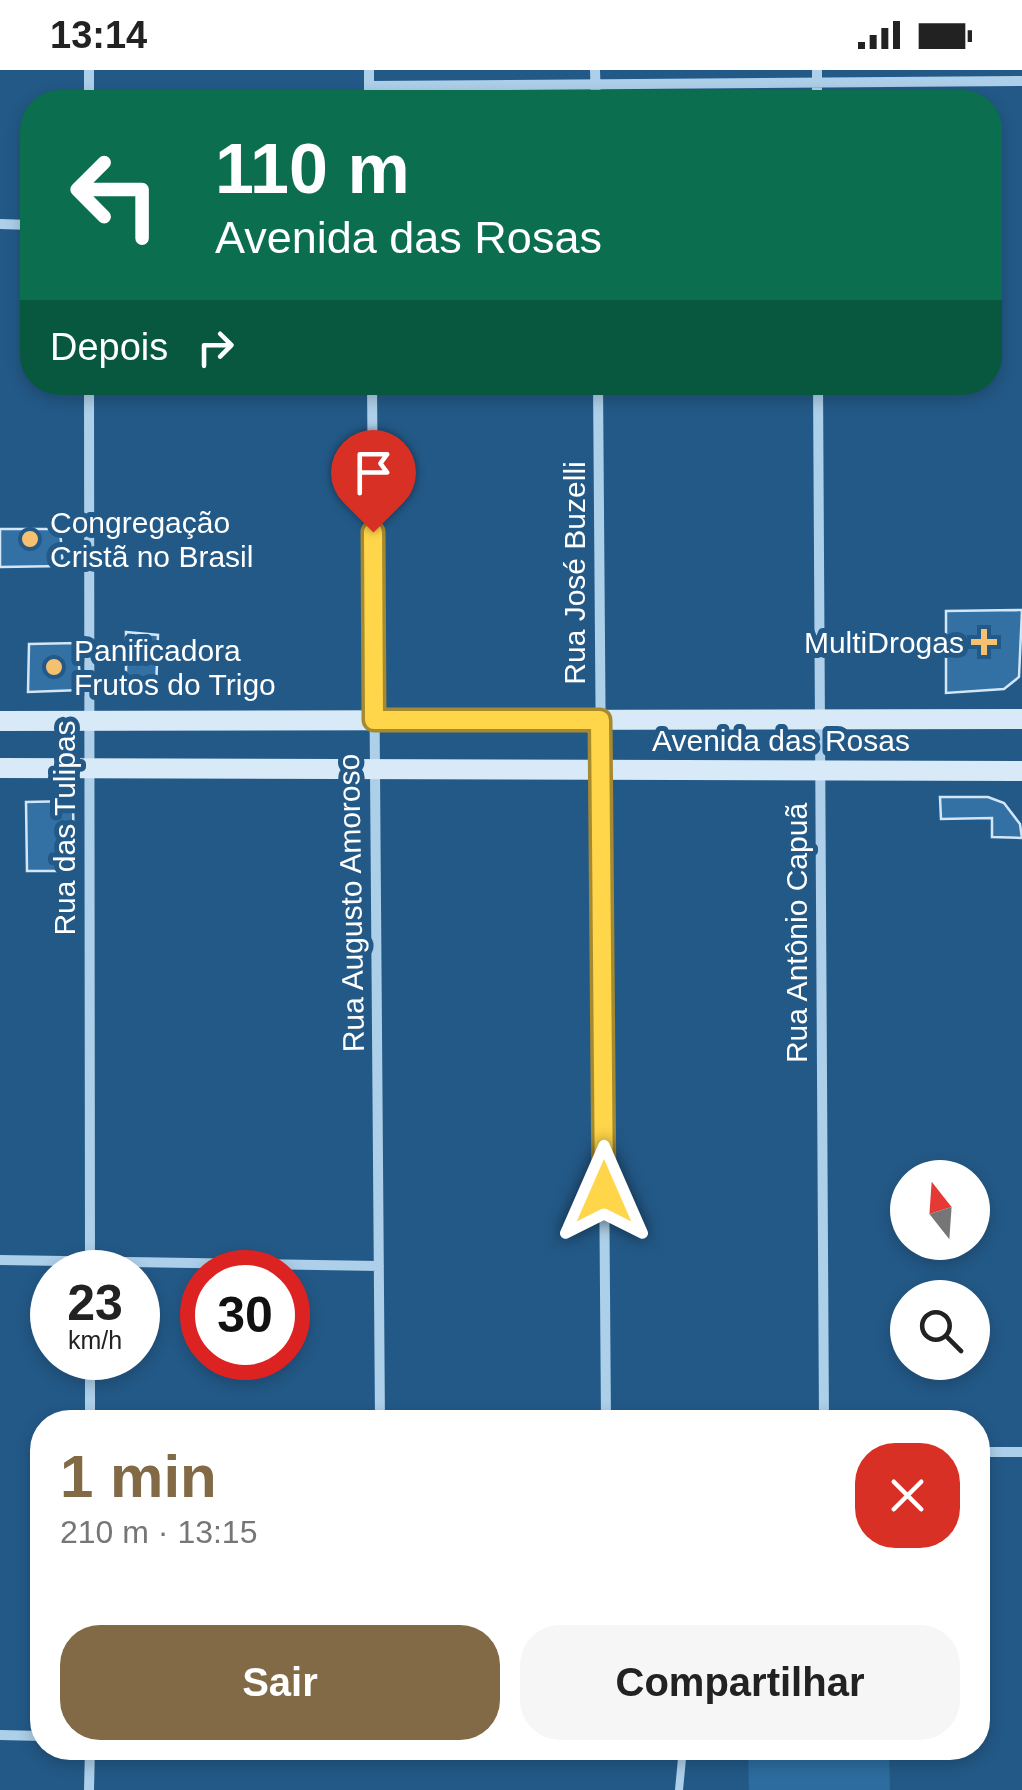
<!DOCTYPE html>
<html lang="pt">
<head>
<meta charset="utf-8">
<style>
  :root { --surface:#fff; --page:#f6f6f6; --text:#222; --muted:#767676; --accent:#816a45 }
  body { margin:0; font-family:Helvetica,sans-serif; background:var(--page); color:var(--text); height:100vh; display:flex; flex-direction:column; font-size:38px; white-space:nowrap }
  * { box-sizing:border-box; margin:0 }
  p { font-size:32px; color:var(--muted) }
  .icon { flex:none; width:55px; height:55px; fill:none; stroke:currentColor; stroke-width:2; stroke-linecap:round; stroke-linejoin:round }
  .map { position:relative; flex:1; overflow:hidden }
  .drawer { position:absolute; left:30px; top:1340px; width:960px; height:350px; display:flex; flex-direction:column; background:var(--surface); border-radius:40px; box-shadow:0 5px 15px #0003 }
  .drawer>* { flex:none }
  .banner { position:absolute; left:20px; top:20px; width:982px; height:305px; border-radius:40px; box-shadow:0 5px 15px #0003; background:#0b6e4f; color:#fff; overflow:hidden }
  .needle { width:65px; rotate:343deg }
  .buttons { position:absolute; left:890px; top:1090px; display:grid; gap:20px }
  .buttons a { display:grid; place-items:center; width:100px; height:100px; border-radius:50%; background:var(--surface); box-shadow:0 5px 15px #0003; font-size:50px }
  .speed { position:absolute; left:30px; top:1180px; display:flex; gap:20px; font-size:50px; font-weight:700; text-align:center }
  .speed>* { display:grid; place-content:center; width:130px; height:130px; border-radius:50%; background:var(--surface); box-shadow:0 5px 15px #0003; line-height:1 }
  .speed small { font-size:25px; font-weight:400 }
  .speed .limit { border:15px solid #d22; background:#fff; color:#111 }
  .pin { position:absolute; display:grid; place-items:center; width:85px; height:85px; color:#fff; margin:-102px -42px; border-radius:50% 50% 50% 0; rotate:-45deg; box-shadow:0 0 10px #0007 }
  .pin .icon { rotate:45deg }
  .me { position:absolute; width:110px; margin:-55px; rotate:0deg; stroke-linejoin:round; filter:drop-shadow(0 0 8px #0008) }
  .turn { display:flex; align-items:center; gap:35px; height:210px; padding:0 30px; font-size:45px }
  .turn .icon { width:130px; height:130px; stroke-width:2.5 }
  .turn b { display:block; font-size:70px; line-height:85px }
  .then { display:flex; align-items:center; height:95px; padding:0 30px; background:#0003; gap:20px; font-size:38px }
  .round { display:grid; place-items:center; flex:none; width:105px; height:105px; border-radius:40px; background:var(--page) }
  .summary { display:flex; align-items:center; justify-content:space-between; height:170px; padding:0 30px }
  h1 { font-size:60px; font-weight:600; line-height:75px; color:var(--accent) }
  .cta { display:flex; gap:20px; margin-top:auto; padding:20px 30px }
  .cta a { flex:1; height:115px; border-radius:40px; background:var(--accent); color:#fff; font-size:40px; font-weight:600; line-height:115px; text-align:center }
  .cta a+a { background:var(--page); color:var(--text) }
  .status { display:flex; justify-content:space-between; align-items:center; height:70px; padding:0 50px; background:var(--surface); direction:ltr }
  .status svg { height:28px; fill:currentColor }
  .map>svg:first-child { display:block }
  .green { fill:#2d6c9f }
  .building { fill:#3371a4; stroke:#d2e6f7; stroke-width:2.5 }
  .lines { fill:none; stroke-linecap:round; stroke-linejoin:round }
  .lane { stroke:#adcfe9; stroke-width:8 }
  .street { stroke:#adcfe9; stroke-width:10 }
  .secondary { stroke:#d8e9f8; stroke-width:20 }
  .route-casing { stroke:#a68a30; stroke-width:25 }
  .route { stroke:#ffd54a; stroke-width:18 }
  .poi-dot { fill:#f5c170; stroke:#235987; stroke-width:4 }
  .labels { text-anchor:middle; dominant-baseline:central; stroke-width:10; stroke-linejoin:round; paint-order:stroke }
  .poi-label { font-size:30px; fill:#fff; stroke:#235987; text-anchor:start }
  .street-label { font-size:30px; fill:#fff; stroke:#235987 }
</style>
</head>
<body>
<div class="status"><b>13:14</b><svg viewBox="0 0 49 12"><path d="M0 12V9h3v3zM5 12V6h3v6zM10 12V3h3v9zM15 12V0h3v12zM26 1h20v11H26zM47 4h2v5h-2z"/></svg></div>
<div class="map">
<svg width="1022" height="1720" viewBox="0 0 1022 1720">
  <rect width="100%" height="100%" fill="#235987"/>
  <!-- green -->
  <path class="green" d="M748 1678H889L890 1720H749Z"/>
  <!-- building -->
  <path class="building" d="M0 459H60L63 496 0 497Z
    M1022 540 1019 607 1004 619 946 623V541Z
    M126 562 158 565 156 620 137 621 126 606Z
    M77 573 81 620 28 622 29 574Z
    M940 727H988L1004 733 1020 754 1022 768 992 767V748L941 749Z
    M73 731 74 801H27L26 732Z"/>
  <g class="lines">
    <!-- lane -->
    <path class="lane" d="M679 1720 683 1678"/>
    <!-- street -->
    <path class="street" d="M89 0V32
      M369 0V32
      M595 0 596 32
      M817 0V32
      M369 16 1022 11
      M0 154 32 155
      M89 312 90 1202
      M372 312 380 1352
      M598 312 606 1352
      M818 312 824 1352
      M0 1190 379 1196
      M90 1288V1352
      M978 1382H1022
      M0 1665 42 1666
      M89 1720 90 1678"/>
    <!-- secondary -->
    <path class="secondary" d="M0 651 1022 649
      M0 698 1022 701"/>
  </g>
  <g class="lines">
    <!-- route casing -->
    <g class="route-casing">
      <path id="route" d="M373 462 374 650H600L604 1122"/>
    </g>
    <!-- route -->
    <use href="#route" class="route"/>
  </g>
  <!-- markers -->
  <g class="poi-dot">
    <circle cx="30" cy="469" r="10"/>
    <path d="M979 557h10v10h10v10h-10v10h-10v-10h-10v-10h10z"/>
    <circle cx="54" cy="597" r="10"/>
  </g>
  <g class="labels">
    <!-- poi labels -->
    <g class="poi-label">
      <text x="50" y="452">Congregação<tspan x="50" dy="34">Cristã no Brasil</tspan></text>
      <text x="964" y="572" text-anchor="end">MultiDrogas</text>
      <text x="74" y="580">Panificadora<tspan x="74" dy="34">Frutos do Trigo</tspan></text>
    </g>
    <!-- street labels -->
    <g class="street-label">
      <text transform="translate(574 503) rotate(-90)">Rua José Buzelli</text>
      <text x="781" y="670">Avenida das Rosas</text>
      <text transform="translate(64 758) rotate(-90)">Rua das Tulipas</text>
      <text transform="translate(351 833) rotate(-91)">Rua Augusto Amoroso</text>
      <text transform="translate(796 863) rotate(-90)">Rua Antônio Capuã</text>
    </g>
  </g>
</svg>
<div class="buttons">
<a><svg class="needle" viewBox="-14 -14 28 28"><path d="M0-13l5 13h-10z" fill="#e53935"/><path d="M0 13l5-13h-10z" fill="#767676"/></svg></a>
<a><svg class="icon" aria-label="search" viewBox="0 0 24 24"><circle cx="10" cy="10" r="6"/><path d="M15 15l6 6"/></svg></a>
</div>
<div class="speed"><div>23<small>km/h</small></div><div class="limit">30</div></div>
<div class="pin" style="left:373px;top:462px;background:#d93025"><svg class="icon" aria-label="arrive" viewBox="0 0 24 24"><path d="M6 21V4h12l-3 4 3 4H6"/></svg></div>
<svg class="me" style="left:604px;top:1122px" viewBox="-20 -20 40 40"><path d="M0-17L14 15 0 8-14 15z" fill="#ffd54a" stroke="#fff" stroke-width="4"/></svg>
<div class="banner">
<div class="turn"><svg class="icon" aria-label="left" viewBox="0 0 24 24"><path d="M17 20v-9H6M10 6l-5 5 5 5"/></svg><div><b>110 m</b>Avenida das Rosas</div></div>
<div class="then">Depois<svg class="icon" aria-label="right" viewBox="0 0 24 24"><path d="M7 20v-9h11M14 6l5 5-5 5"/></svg></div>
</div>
<section class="drawer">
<div class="summary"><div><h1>1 min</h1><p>210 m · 13:15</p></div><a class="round" style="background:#d93025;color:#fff"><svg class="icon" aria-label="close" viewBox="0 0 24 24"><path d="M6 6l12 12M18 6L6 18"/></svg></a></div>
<div class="cta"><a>Sair</a><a>Compartilhar</a></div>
</section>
</div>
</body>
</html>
